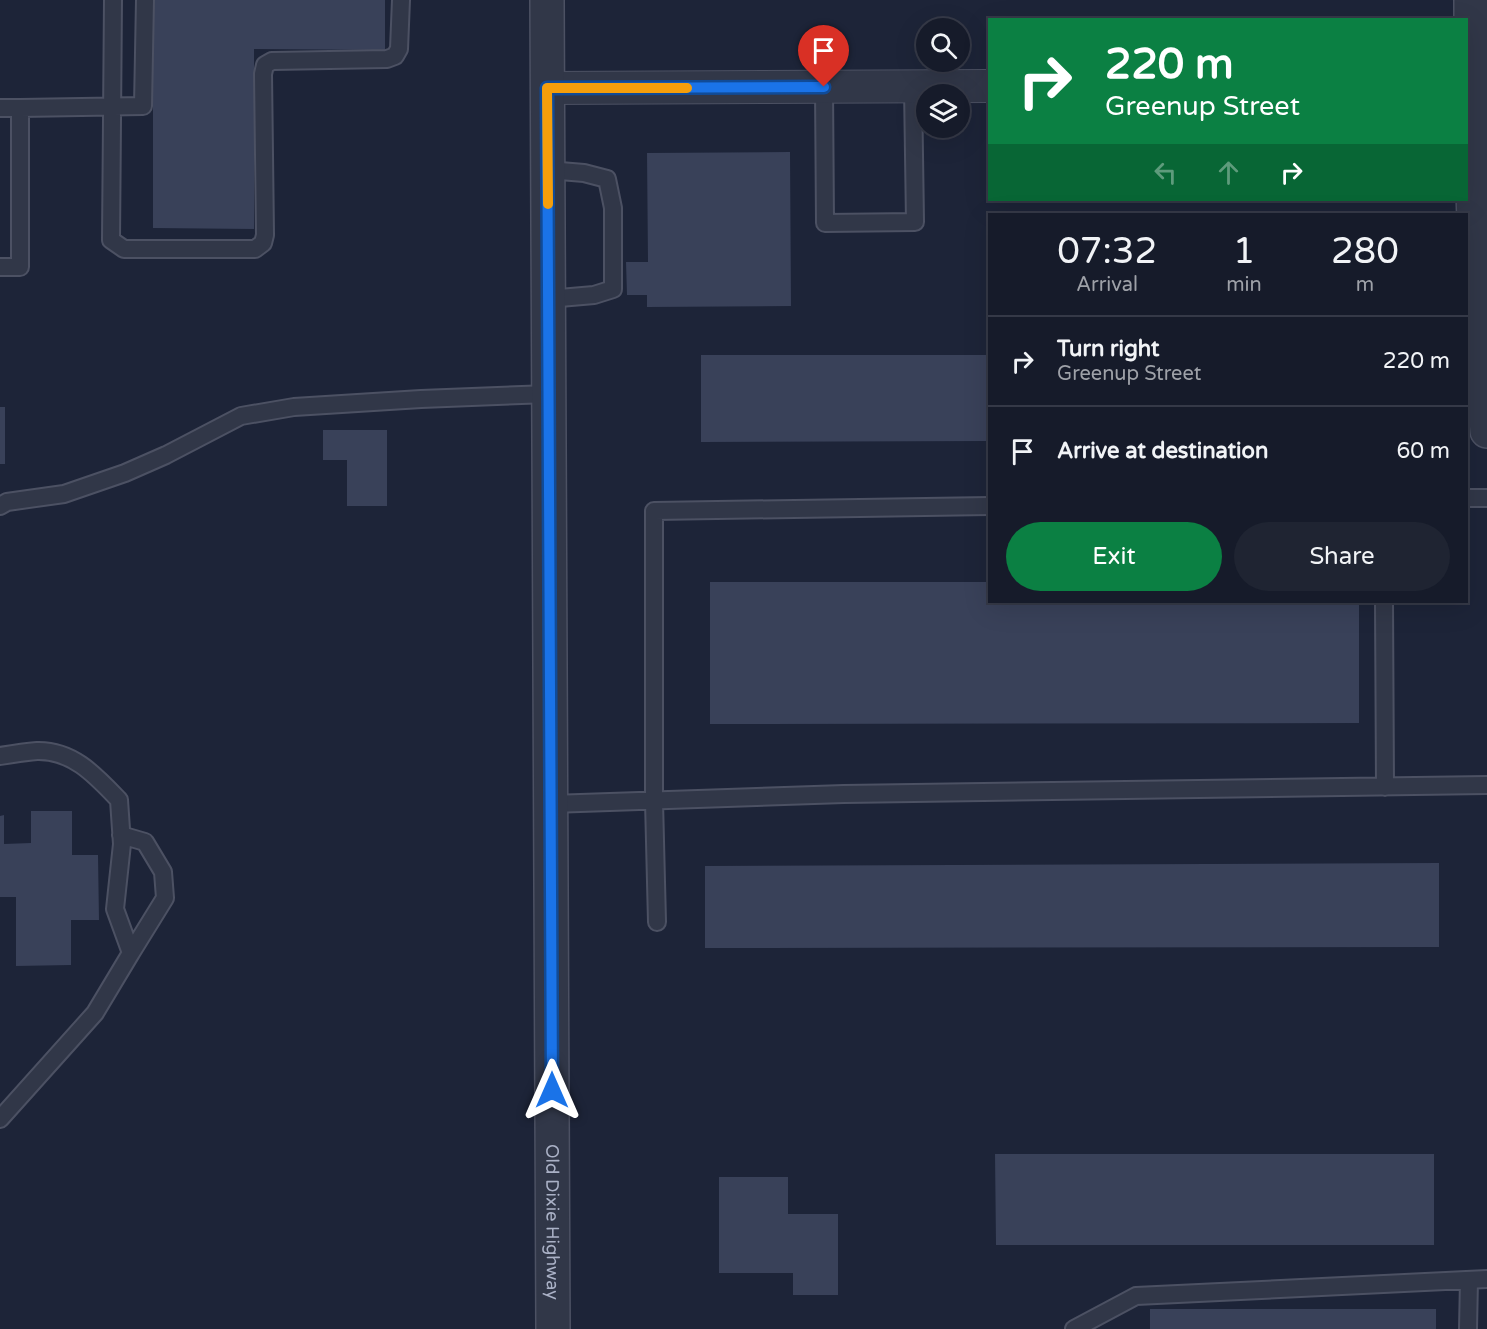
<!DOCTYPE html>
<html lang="en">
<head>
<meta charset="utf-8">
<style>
  :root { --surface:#161b2a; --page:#1f2432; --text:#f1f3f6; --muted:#9ea1a8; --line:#353947; --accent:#0b8043 }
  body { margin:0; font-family:"Varela Round",sans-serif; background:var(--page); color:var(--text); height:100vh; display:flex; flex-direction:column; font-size:22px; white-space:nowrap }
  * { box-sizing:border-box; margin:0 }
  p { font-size:20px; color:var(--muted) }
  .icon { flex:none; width:33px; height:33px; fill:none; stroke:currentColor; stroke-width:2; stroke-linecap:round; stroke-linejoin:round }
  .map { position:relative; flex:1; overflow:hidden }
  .details { position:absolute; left:988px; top:213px; width:480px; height:390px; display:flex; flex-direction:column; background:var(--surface); border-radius:0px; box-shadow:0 6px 24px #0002,0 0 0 2px var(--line) }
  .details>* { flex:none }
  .hud { position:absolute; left:988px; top:18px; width:480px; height:183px; border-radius:0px; box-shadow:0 6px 24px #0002,0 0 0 2px var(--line); background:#0b8043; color:#fff; overflow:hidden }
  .controls { position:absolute; left:916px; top:18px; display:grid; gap:12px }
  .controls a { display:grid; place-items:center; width:54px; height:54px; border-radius:50%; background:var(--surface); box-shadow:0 6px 24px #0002,0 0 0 2px var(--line); font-size:30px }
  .pin { position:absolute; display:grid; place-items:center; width:51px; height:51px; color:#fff; margin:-62px -26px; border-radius:50% 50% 50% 0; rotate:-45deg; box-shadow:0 0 6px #0007 }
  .pin .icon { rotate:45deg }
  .me { position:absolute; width:66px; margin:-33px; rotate:0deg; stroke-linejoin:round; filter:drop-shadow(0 0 4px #0008) }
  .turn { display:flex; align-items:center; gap:21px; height:126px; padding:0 18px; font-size:27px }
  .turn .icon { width:78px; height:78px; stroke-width:2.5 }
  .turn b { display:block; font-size:42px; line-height:51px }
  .lanes { display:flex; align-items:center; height:57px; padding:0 18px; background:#0003; justify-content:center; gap:30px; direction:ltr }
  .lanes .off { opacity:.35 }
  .eta { display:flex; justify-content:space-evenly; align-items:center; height:102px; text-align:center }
  .eta b { font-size:36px; font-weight:600; line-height:42px }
  .primary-button { display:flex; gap:12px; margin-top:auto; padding:12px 18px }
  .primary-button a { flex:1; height:69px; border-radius:36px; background:var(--accent); color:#fff; font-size:24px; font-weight:600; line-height:69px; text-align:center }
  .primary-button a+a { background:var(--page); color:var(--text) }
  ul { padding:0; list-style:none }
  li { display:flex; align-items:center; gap:18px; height:90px; padding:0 18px; border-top:2px solid var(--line) }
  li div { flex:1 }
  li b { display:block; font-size:22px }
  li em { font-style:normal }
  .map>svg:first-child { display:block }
  .building { fill:#394159 }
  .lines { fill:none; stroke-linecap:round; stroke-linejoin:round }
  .service-casing { stroke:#4c5163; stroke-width:20 }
  .minor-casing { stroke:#4c5163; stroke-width:34 }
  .tertiary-casing { stroke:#4c5163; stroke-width:36 }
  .service { stroke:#313748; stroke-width:16 }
  .minor { stroke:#313748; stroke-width:32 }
  .tertiary { stroke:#313748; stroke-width:33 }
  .route-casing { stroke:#114b97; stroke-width:15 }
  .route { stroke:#1a73e8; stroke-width:10 }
  .slow { stroke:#f59e0b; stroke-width:10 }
  .labels { text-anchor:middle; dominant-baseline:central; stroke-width:6; stroke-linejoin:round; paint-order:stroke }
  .street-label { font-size:18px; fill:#aab1c6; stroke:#171c2c }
</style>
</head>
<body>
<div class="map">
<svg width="1487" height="1329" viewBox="0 0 1487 1329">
  <rect width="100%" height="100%" fill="#1d2438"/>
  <!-- building -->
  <path class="building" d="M153 0H385V50L254 49V229L153 228Z
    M790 152 791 306 647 307V295H627L626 262H648L647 153Z
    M701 355H990V441L701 442Z
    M0 407H5V464H0Z
    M323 430H387V506H347V460H323Z
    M710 582H990V602H1359V723L710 724Z
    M31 811H72V855H98L99 920H71V965L16 966V897H0V816L4 815V844L31 843Z
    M1439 863V947L705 948V866Z
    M995 1154H1434V1245H996Z
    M719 1177H788V1214H838V1295H793V1273H719Z
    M1150 1309H1436V1329H1150Z"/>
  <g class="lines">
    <!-- service casing -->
    <g class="service-casing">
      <path id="service" d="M113 0 111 240 124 249H255L263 243 265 235 263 74 265 65 272 61 387 59 395 56 399 49 401 0
        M824 87 825 223 915 222 913 87
        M0 108H20V267H0
        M20 108 143 106 145 0
        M548 170 584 173 607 179 613 208V289L594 295 548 299
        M1467 498H1487
        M0 506 7 502 64 494 125 473 166 455 241 416 294 407 421 399 549 394
        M1384 602 1385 787
        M0 756C12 754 25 752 37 751 73 750 96 776 119 800L122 844 115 909 131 953 95 1013 0 1119
        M551 804 844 794 1487 785
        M121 835 145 842 163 872 165 898 131 953
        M657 922 654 801V511L990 506
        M1074 1329 1136 1296 1487 1279
        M1468 1329 1469 1280"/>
    </g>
    <!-- minor casing -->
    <g class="minor-casing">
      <path id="minor" d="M547 88 990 86"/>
    </g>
    <!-- tertiary casing -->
    <g class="tertiary-casing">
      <g id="tertiary">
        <path id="s1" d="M547 0 553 1329"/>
        <path d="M1471 0C1471 144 1473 287 1487 431"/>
      </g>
    </g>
    <!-- service -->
    <use href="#service" class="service"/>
    <!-- minor -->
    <use href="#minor" class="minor"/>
    <!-- tertiary -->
    <use href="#tertiary" class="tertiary"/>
  </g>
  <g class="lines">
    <!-- route casing -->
    <g class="route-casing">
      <path id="route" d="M552 1090 547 88 824 87"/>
    </g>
    <!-- route -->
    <use href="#route" class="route"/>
    <!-- slow -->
    <path class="slow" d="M548 204 547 88H687"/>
  </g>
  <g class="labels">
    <!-- street labels -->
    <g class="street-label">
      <text stroke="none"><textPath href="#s1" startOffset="1222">Old Dixie Highway</textPath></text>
    </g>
  </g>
</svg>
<div class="controls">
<a><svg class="icon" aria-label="search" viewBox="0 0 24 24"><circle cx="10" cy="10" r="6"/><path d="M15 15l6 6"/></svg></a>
<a><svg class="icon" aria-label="layers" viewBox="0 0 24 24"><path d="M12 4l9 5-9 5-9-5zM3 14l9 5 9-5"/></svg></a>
</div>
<div class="pin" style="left:824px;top:87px;background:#d93025"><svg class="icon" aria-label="arrive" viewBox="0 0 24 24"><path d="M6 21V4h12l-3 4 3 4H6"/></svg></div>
<svg class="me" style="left:552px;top:1090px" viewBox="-20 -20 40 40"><path d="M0-17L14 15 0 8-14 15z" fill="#1a73e8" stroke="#fff" stroke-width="4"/></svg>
<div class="hud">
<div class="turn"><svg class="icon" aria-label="right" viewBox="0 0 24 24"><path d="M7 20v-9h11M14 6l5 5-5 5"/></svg><div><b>220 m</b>Greenup Street</div></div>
<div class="lanes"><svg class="icon off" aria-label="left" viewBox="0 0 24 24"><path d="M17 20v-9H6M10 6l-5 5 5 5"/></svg><svg class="icon off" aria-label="ahead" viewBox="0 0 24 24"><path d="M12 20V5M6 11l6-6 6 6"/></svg><svg class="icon" aria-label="right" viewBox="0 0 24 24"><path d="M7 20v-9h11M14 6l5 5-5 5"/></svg></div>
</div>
<section class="details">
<div class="eta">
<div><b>07:32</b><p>Arrival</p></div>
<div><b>1</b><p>min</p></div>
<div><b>280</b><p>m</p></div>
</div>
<ul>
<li><svg class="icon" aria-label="right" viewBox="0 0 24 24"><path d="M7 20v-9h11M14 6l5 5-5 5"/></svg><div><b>Turn right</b><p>Greenup Street</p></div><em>220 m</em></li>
<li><svg class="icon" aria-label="arrive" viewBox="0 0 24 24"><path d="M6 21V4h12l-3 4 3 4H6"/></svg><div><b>Arrive at destination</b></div><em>60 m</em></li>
</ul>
<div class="primary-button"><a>Exit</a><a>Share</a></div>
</section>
</div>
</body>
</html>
